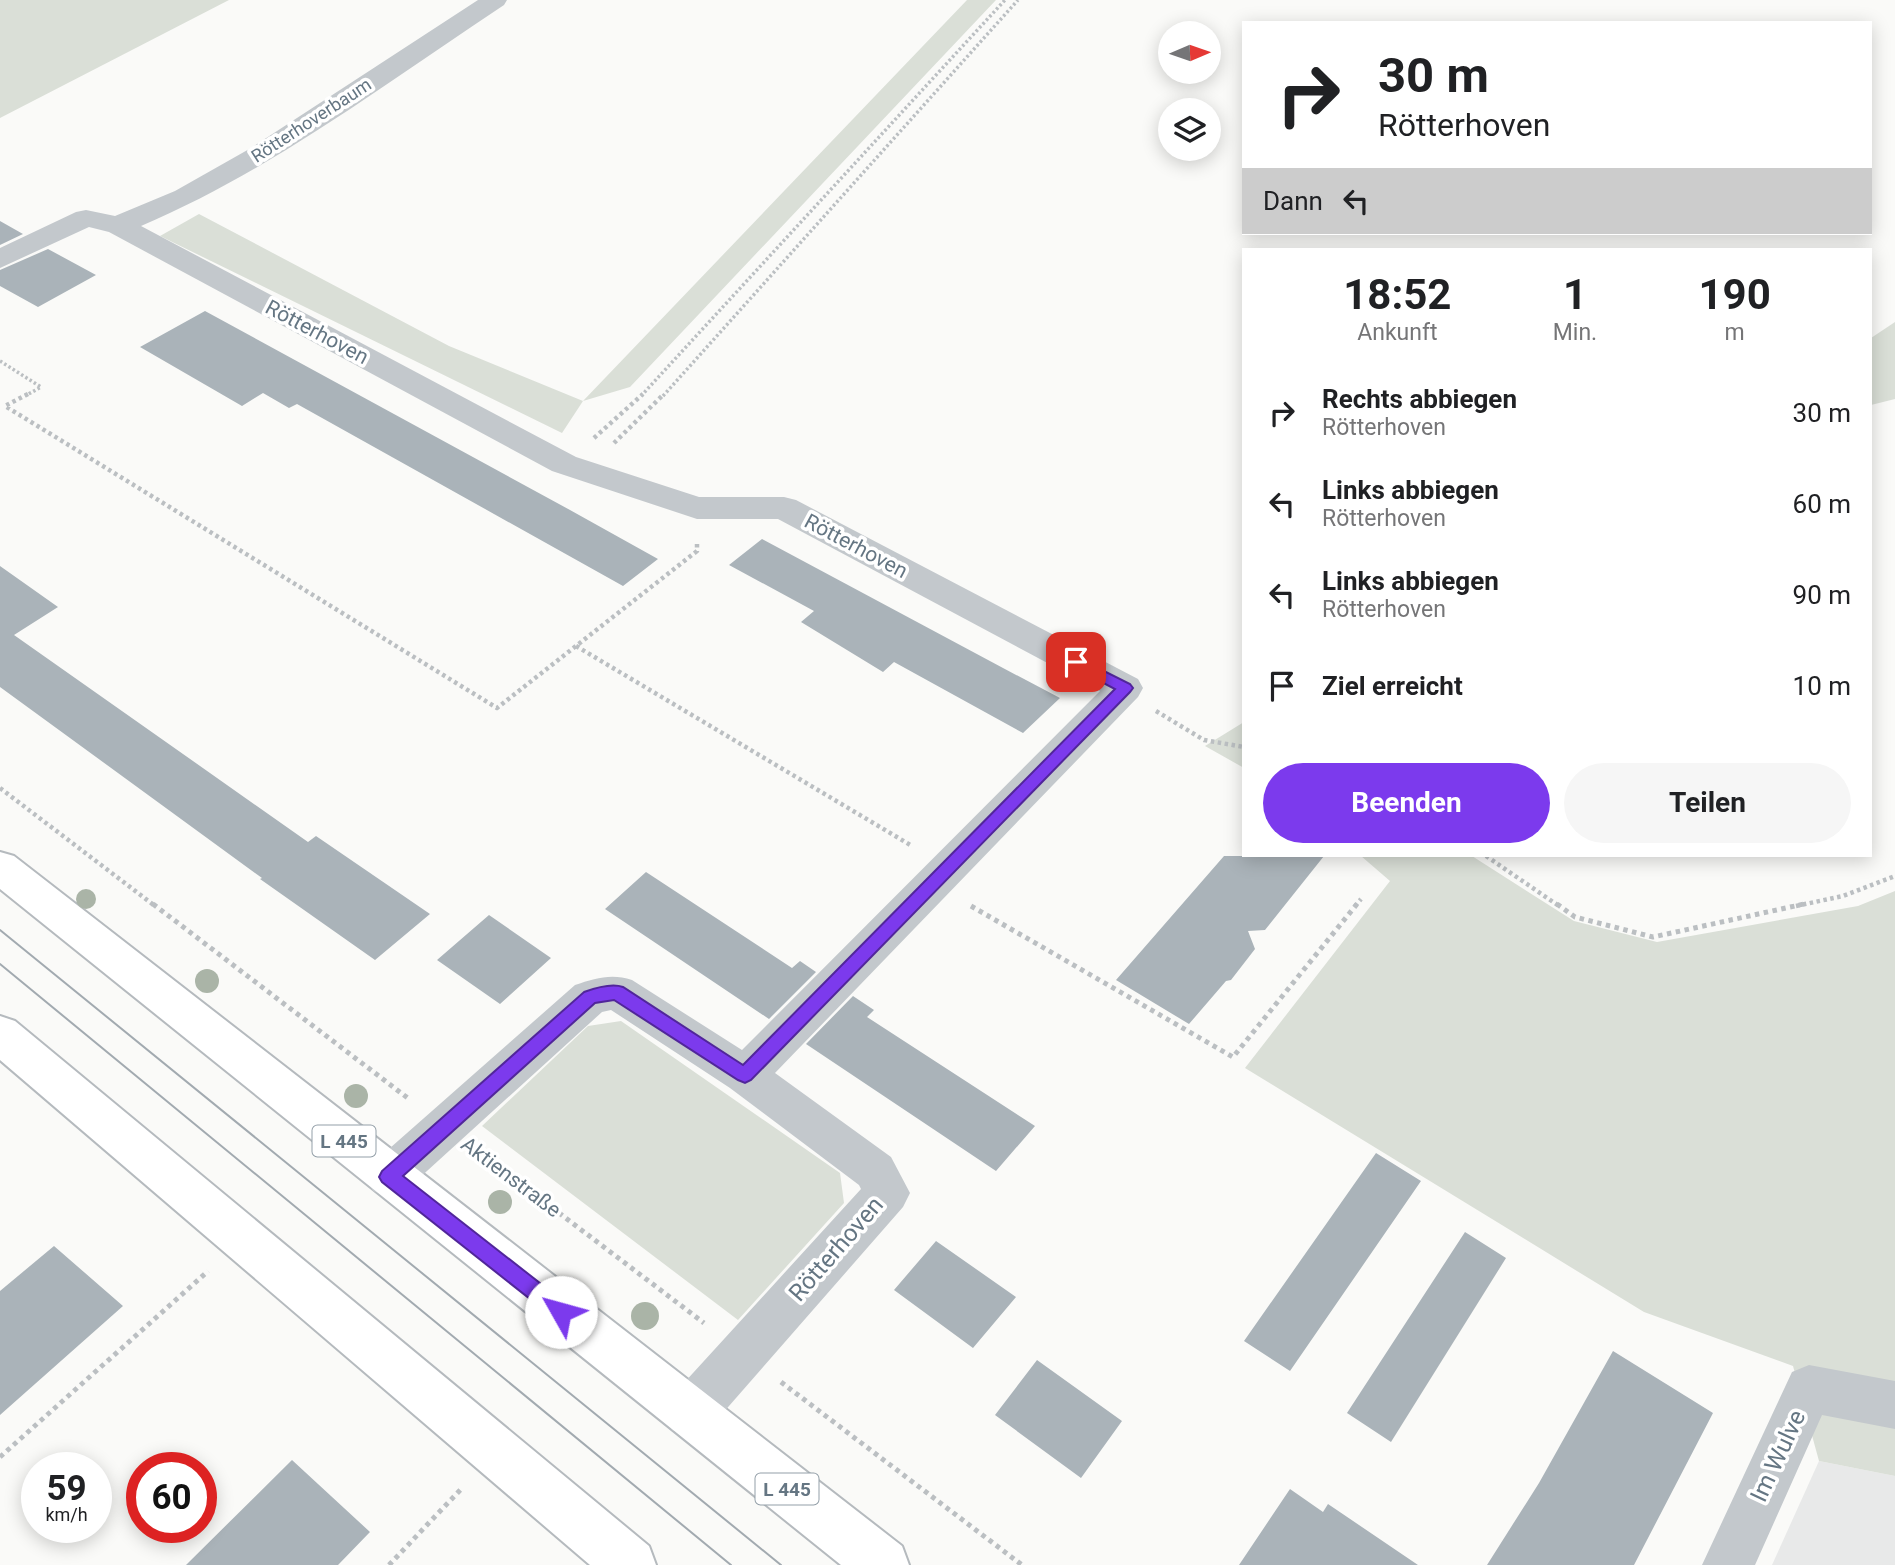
<!DOCTYPE html>
<html lang="de">
<head>
<meta charset="utf-8">
<style>
  :root { --surface:#fff; --page:#f6f6f6; --text:#202124; --muted:#757577; --accent:#7c3aed }
  body { margin:0; font-family:Roboto,sans-serif; background:var(--page); color:var(--text); height:100vh; display:flex; flex-direction:column; font-size:26px; white-space:nowrap }
  * { box-sizing:border-box; margin:0 }
  p { font-size:23px; color:var(--muted) }
  .icon { flex:none; width:38px; height:38px; fill:none; stroke:currentColor; stroke-width:2; stroke-linecap:round; stroke-linejoin:round }
  .map { position:relative; flex:1; overflow:hidden }
  .drawer { position:absolute; left:1242px; top:248px; width:630px; height:609px; display:flex; flex-direction:column; background:var(--surface); border-radius:0px; box-shadow:0 4px 18px #0003 }
  .drawer>* { flex:none }
  .banner { position:absolute; left:1242px; top:21px; width:630px; height:214px; border-radius:0px; box-shadow:0 4px 18px #0003; background:#fff; color:var(--text); overflow:hidden }
  .needle { width:46px; rotate:88deg }
  .buttons { position:absolute; left:1158px; top:21px; display:grid; gap:14px }
  .buttons a { display:grid; place-items:center; width:63px; height:63px; border-radius:50%; background:var(--surface); box-shadow:0 4px 18px #0003; font-size:35px }
  .speed { position:absolute; left:21px; top:1452px; display:flex; gap:14px; font-size:35px; font-weight:700; text-align:center }
  .speed>* { display:grid; place-content:center; width:91px; height:91px; border-radius:50%; background:var(--surface); box-shadow:0 4px 18px #0003; line-height:1 }
  .speed small { font-size:18px; font-weight:400 }
  .speed .limit { border:10px solid #d22; background:#fff; color:#111 }
  .pin { position:absolute; display:grid; place-items:center; width:60px; height:60px; color:#fff; margin:-30px; border-radius:14px; box-shadow:0 4px 10px #0006 }
  .me { position:absolute; width:77px; margin:-38px; rotate:308deg; stroke-linejoin:round; filter:drop-shadow(0 0 5px #0008) }
  .turn { display:flex; align-items:center; gap:24px; height:147px; padding:0 21px; font-size:32px }
  .turn .icon { width:91px; height:91px; stroke-width:2.5 }
  .turn b { display:block; font-size:49px; line-height:60px }
  .then { display:flex; align-items:center; height:66px; padding:0 21px; background:#0003; gap:14px; font-size:26px }
  .eta { display:flex; justify-content:space-evenly; align-items:center; height:119px; text-align:center }
  .eta b { font-size:42px; font-weight:700; line-height:49px }
  .primary-button { display:flex; gap:14px; margin-top:auto; padding:14px 21px }
  .primary-button a { flex:1; height:80px; border-radius:42px; background:var(--accent); color:#fff; font-size:28px; font-weight:700; line-height:80px; text-align:center }
  .primary-button a+a { background:var(--page); color:var(--text) }
  ul { padding:0; list-style:none }
  li { display:flex; align-items:center; gap:21px; height:91px; padding:0 21px }
  li div { flex:1 }
  li b { display:block; font-size:26px }
  li em { font-style:normal }
  .map>svg:first-child { display:block }
  .built { fill:#e8e9e9 }
  .green { fill:#dadfd7 }
  .building { fill:#aab3b9 }
  .lines { fill:none; stroke-linecap:round; stroke-linejoin:round }
  .major-casing { stroke:#b5babe; stroke-width:4 }
  .path-far2 { stroke:#bbbfc2; stroke-width:3.5; stroke-dasharray:2.5 2.5; stroke-linecap:butt }
  .path-far1 { stroke:#bbbfc2; stroke-width:4.5; stroke-dasharray:3.5 3.5; stroke-linecap:butt }
  .path { stroke:#bbbfc2; stroke-width:5; stroke-dasharray:4.5 4.5; stroke-linecap:butt }
  .minor { fill:#c3c8cc; fill-rule:evenodd }
  .major { fill:#fff; fill-rule:evenodd }
  .tram { stroke:#a2aab0; stroke-width:2 }
  .tree { fill:#aab4a7 }
  .route { fill:#7c3aed; stroke:#51269a; stroke-width:2 }
  .labels { text-anchor:middle; dominant-baseline:central; stroke-width:7; stroke-linejoin:round; paint-order:stroke }
  .far-street-label { font-size:18px; fill:#657683; stroke:#fff }
  .shield { fill:#fff; stroke:#939fa8; stroke-width:2 }
  .shield-label { font-size:19px; font-weight:bold; fill:#657683 }
  .street-label { font-size:21px; fill:#657683; stroke:#fff }
  .near-street-label { font-size:24px; fill:#657683; stroke:#fff }
</style>
</head>
<body>
<div class="map">
<svg width="1895" height="1565" viewBox="0 0 1895 1565">
  <rect width="100%" height="100%" fill="#fafaf8"/>
  <!-- built -->
  <path class="built" d="M1819 1461 1895 1476V1565H1772Z"/>
  <!-- green -->
  <path class="green" d="M0 0H229L0 118Z
    M967 0H996L630 387 583 401 562 433 160 236 199 214 449 346 583 401Z
    M1895 322V399L1871 405V338Z
    M1244 722V768L1205 746Z
    M1361 856H1472L1574 921 1657 942 1858 906 1895 891V1476L1819 1461 1793 1366 1644 1312 1245 1068 1390 881Z
    M621 1021 840 1173 844 1203 738 1320 482 1126 588 1026Z"/>
  <!-- building -->
  <path class="building" d="M0 221 23 234 0 245Z
    M48 249 96 275 38 307 0 286V270Z
    M205 311 570 510 658 559 623 586 297 404 289 408 263 393 242 406 140 347Z
    M762 539 1003 668 1060 698 1023 733 894 662 883 672 801 622 814 611 729 565Z
    M0 566 58 607 14 635 308 842 316 836 430 914 375 960 260 879 262 878 0 687Z
    M1224 856H1324L1265 930 1248 931 1255 949 1231 980 1226 981 1189 1024 1116 980Z
    M646 872 792 968 800 961 816 972 769 1019 605 909Z
    M489 915 551 958 500 1004 437 960Z
    M853 996 874 1010 867 1017 1035 1126 996 1171 806 1044Z
    M1376 1153 1421 1181 1290 1371 1244 1341Z
    M1465 1232 1506 1258 1391 1442 1347 1413Z
    M936 1241 1016 1297 973 1348 894 1290Z
    M54 1246 123 1306 0 1415V1291Z
    M1613 1351 1713 1413 1634 1565H1487L1539 1483Z
    M1037 1360 1122 1421 1081 1478 995 1415Z
    M292 1460 370 1532 338 1565H186Z
    M1290 1489 1323 1512 1328 1504 1418 1565H1239Z"/>
  <g class="lines">
    <!-- major casing -->
    <g class="major-casing">
      <path id="major" d="M0 852 14 856 902 1546 909 1565H841L0 889Z
        M0 1016 15 1021 649 1546 656 1565H590L0 1060Z"/>
    </g>
    <!-- path-far2 -->
    <path class="path-far2" d="M0 361 41 387 25 396
      M641 396 1005 0
      M663 396 1018 0"/>
    <!-- path-far1 -->
    <path class="path-far1" d="M28 394 5 406 497 708 697 551V544
      M594 438 643 394
      M614 443 664 394
      M576 646 912 846
      M1156 711 1204 740 1244 747
      M0 788 155 906
      M1486 856 1559 906
      M1355 906 1361 899
      M1796 906 1843 896 1895 876"/>
    <!-- path -->
    <path class="path" d="M153 904 409 1099
      M1557 904 1575 917 1653 937 1804 904
      M971 906 1233 1057 1357 904
      M480 1153 704 1323
      M781 1382 1022 1565
      M0 1457 208 1271
      M389 1565 463 1487"/>
    <!-- minor -->
    <path class="minor" d="M478 0H507L504 5C386 83 271 171 141 226L576 457 699 497H784L796 500 1138 679 1143 688 1138 697 775 1073 891 1157 910 1193 903 1207 708 1430 690 1437 672 1430 665 1413 672 1396 861 1189 859 1185 730 1088 611 1010 602 1012 405 1191 389 1197 373 1191 366 1177 373 1163 575 985C595 978 612 973 632 980L742 1050 1100 691 778 519H697L552 471 109 232 89 227 0 268V248L76 212 86 210 115 216 175 191 251 148Z
      M1809 1365 1895 1381V1429L1822 1415 1755 1565H1702L1792 1372Z"/>
    <!-- major -->
    <use href="#major" class="major"/>
    <!-- tram -->
    <path class="tram" d="M0 930 781 1565
      M0 964 731 1565"/>
  </g>
  <!-- trees -->
  <g class="tree">
    <circle cx="86" cy="899" r="10"/>
    <circle cx="207" cy="981" r="12"/>
    <circle cx="356" cy="1096" r="12"/>
    <circle cx="500" cy="1202" r="12"/>
    <circle cx="645" cy="1316" r="14"/>
  </g>
  <!-- route -->
  <path class="route" d="M1076 657 1130 684 1133 688 1130 692 751 1080 745 1083 738 1080 614 1000 595 1003 403 1176 568 1305 571 1312 568 1318 561 1321 554 1318 382 1182 379 1177 382 1171 584 992C595 988 612 983 623 987L743 1065 1115 689 1071 666 1069 662Z"/>
  <g class="labels">
    <!-- far-street labels -->
    <g class="far-street-label">
      <text transform="translate(311 120) rotate(-33)">Rötterhoverbaum</text>
    </g>
    <!-- shield labels -->
    <g class="shield">
      <rect x="312.5" y="1125.5" width="63" height="31" rx="5"/>
      <rect x="755.5" y="1473.5" width="63" height="31" rx="5"/>
    </g>
    <g class="shield-label">
      <text x="344" y="1141">L 445</text>
      <text x="787" y="1489">L 445</text>
    </g>
    <!-- street labels -->
    <g class="street-label">
      <text transform="translate(317 332) rotate(28)">Rötterhoven</text>
      <text transform="translate(856 546) rotate(28)">Rötterhoven</text>
      <text transform="translate(511 1177) rotate(37)">Aktienstraße</text>
    </g>
    <!-- near-street labels -->
    <g class="near-street-label">
      <text transform="translate(836 1249) rotate(-49)">Rötterhoven</text>
      <text transform="translate(1778 1456) rotate(-65)">Im Wulve</text>
    </g>
  </g>
</svg>
<div class="buttons">
<a><svg class="needle" viewBox="-14 -14 28 28"><path d="M0-13l5 13h-10z" fill="#e53935"/><path d="M0 13l5-13h-10z" fill="#757577"/></svg></a>
<a><svg class="icon" aria-label="layers" viewBox="0 0 24 24"><path d="M12 4l9 5-9 5-9-5zM3 14l9 5 9-5"/></svg></a>
</div>
<div class="speed"><div>59<small>km/h</small></div><div class="limit">60</div></div>
<div class="pin" style="left:1076px;top:662px;background:#d93025"><svg class="icon" aria-label="arrive" viewBox="0 0 24 24"><path d="M6 21V4h12l-3 4 3 4H6"/></svg></div>
<svg class="me" style="left:561px;top:1312px" viewBox="-20 -20 40 40"><circle r="19" fill="#fff"/><path d="M0-13L10 11 0 6-10 11z" fill="#7c3aed"/></svg>
<div class="banner">
<div class="turn"><svg class="icon" aria-label="right" viewBox="0 0 24 24"><path d="M7 20v-9h11M14 6l5 5-5 5"/></svg><div><b>30 m</b>Rötterhoven</div></div>
<div class="then">Dann<svg class="icon" aria-label="left" viewBox="0 0 24 24"><path d="M17 20v-9H6M10 6l-5 5 5 5"/></svg></div>
</div>
<section class="drawer">
<div class="eta">
<div><b>18:52</b><p>Ankunft</p></div>
<div><b>1</b><p>Min.</p></div>
<div><b>190</b><p>m</p></div>
</div>
<ul>
<li><svg class="icon" aria-label="right" viewBox="0 0 24 24"><path d="M7 20v-9h11M14 6l5 5-5 5"/></svg><div><b>Rechts abbiegen</b><p>Rötterhoven</p></div><em>30 m</em></li>
<li><svg class="icon" aria-label="left" viewBox="0 0 24 24"><path d="M17 20v-9H6M10 6l-5 5 5 5"/></svg><div><b>Links abbiegen</b><p>Rötterhoven</p></div><em>60 m</em></li>
<li><svg class="icon" aria-label="left" viewBox="0 0 24 24"><path d="M17 20v-9H6M10 6l-5 5 5 5"/></svg><div><b>Links abbiegen</b><p>Rötterhoven</p></div><em>90 m</em></li>
<li><svg class="icon" aria-label="arrive" viewBox="0 0 24 24"><path d="M6 21V4h12l-3 4 3 4H6"/></svg><div><b>Ziel erreicht</b></div><em>10 m</em></li>
</ul>
<div class="primary-button"><a>Beenden</a><a>Teilen</a></div>
</section>
</div>
</body>
</html>
